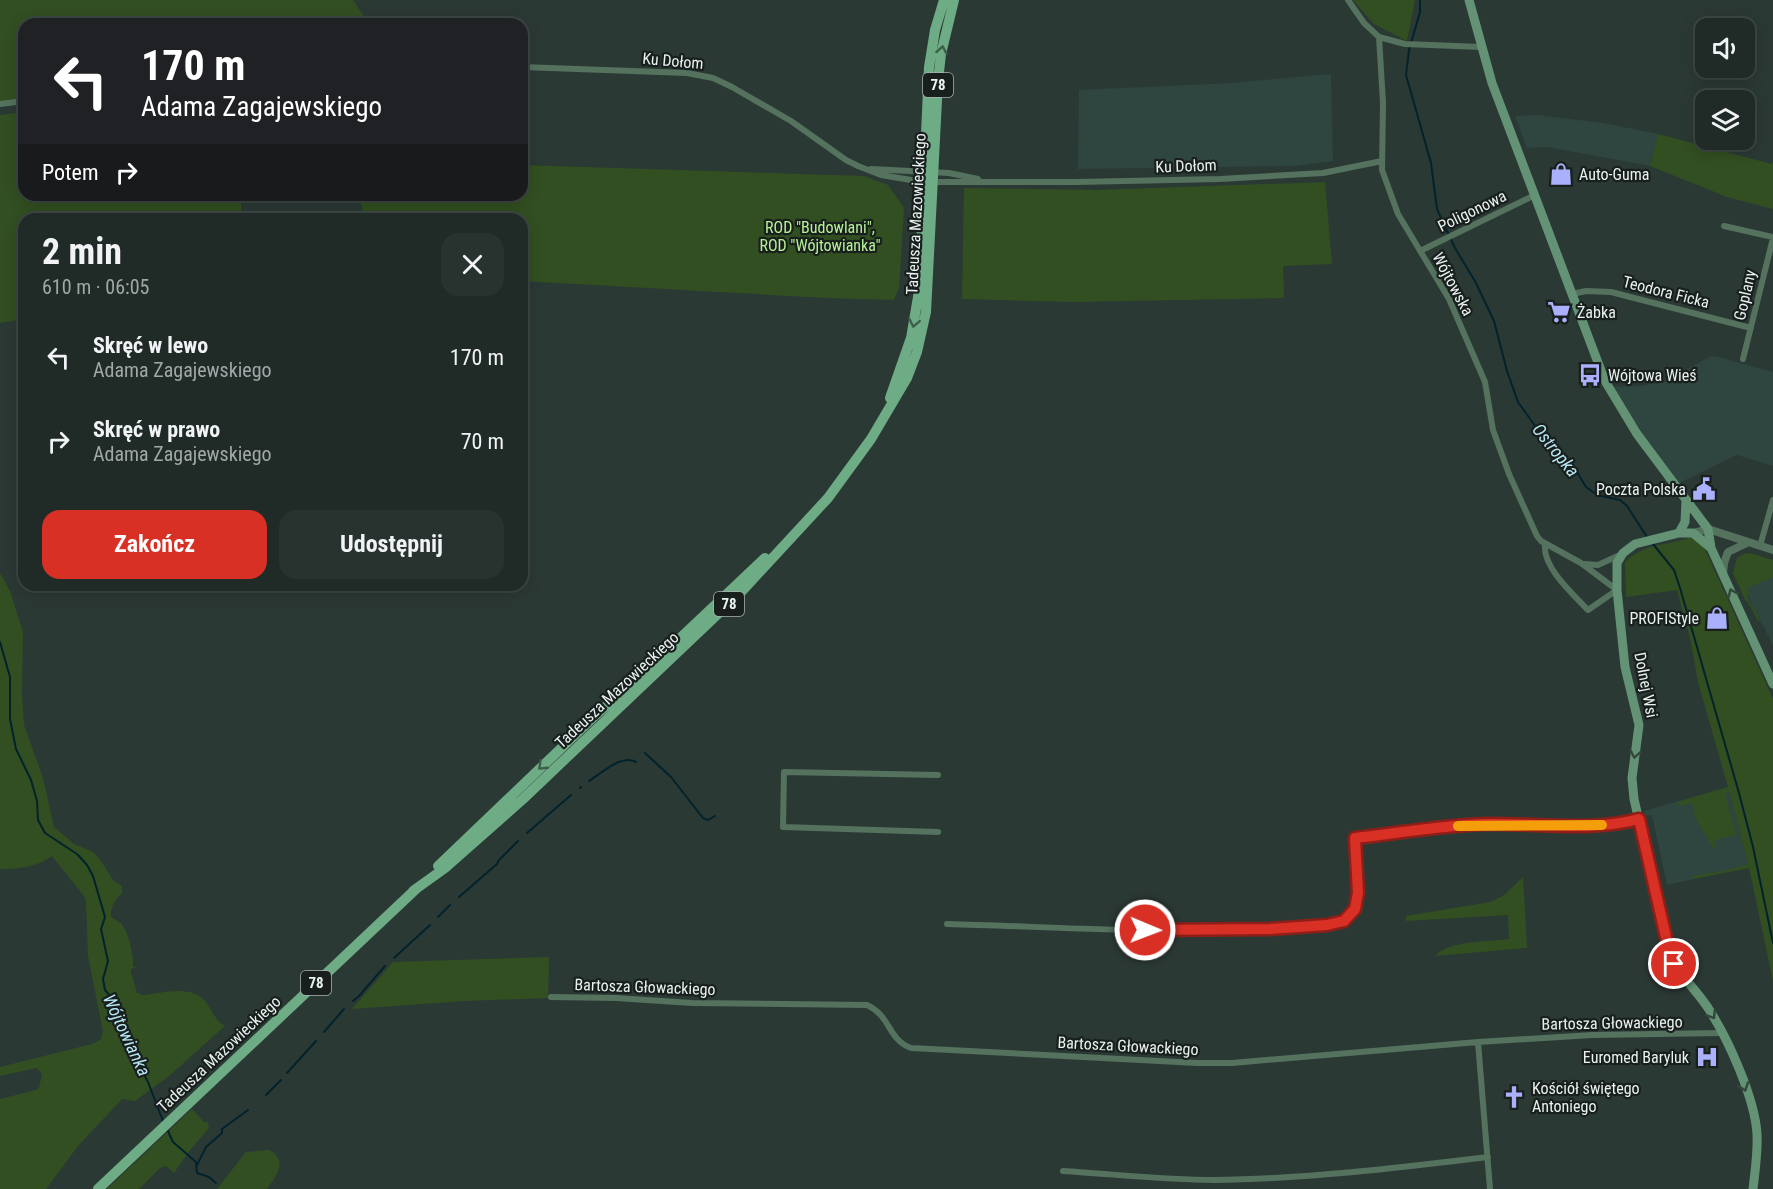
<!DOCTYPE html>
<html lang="pl">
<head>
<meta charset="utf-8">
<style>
  :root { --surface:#202b28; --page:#283330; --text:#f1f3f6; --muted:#a2a7a8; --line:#3d4745; --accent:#d93025 }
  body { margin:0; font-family:"Roboto Condensed",sans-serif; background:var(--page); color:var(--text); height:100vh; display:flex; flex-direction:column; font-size:22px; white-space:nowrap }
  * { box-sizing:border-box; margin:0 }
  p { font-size:20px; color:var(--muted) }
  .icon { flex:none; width:33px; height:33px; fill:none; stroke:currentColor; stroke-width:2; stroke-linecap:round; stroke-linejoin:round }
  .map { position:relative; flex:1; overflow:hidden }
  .sheet { position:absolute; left:18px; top:213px; width:510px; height:378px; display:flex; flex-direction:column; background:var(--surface); border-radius:18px; box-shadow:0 3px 15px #0003,0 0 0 2px var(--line) }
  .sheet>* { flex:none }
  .hud { position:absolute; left:18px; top:18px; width:510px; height:183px; border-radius:18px; box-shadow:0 3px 15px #0003,0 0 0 2px var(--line); background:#202124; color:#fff; overflow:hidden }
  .buttons { position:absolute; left:1695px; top:18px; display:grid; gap:12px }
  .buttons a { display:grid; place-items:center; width:60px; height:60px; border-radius:12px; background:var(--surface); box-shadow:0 3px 15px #0003,0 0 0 2px var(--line); font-size:30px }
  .pin { position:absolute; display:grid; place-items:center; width:51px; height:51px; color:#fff; margin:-26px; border:3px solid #fff; border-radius:50%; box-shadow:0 2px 6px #0007 }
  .me { position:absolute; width:66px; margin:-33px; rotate:91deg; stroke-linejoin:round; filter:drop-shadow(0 0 4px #0008) }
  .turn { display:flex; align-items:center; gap:21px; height:126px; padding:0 24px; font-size:27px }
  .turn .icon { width:78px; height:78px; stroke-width:2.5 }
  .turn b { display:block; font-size:42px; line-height:51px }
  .then { display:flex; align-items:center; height:57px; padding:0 24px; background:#0003; gap:12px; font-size:22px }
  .round { display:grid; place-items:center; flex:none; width:63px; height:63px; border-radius:18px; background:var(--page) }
  .headline { display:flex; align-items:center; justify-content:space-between; height:102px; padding:0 24px }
  h1 { font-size:36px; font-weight:700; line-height:45px }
  .primary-button { display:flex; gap:12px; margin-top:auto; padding:12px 24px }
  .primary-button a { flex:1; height:69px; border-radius:18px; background:var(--accent); color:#fff; font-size:24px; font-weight:700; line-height:69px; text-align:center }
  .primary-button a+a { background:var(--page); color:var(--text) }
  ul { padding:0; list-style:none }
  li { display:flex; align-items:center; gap:18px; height:84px; padding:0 24px }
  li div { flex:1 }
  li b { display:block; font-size:22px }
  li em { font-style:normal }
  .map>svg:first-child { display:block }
  .built { fill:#2e4540 }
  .green { fill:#324f21 }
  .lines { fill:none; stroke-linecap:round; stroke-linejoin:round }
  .stream { stroke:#02232c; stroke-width:2 }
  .minor { stroke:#54725e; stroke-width:6 }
  .tertiary { stroke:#54725e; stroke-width:8 }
  .secondary { stroke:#639374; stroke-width:9 }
  .primary { stroke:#6dac85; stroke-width:10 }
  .oneway { stroke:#3e5e4c }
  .oneway2 { stroke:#32483b }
  .route-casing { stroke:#8d1f18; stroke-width:15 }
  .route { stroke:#d93025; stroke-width:10 }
  .slow { stroke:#f59e0b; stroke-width:10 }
  .labels { text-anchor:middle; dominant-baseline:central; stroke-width:4.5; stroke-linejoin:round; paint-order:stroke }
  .shield { fill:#181f1d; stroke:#aab3b1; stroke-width:1.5 }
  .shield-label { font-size:15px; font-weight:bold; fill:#e9f2f0 }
  .street-label { font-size:16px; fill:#e9f2f0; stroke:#181f1d }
  .poi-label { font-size:16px; fill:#e9f2f0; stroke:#181f1d; text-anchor:start }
  .park-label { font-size:16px; fill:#b6f197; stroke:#181f1d }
  .water-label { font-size:18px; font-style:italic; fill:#b7e7f5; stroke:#181f1d }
</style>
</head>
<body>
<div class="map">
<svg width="1773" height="1189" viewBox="0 0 1773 1189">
  <rect width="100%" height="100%" fill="#2b3935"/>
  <!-- built -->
  <path class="built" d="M1331 74 1333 161 1294 166 1078 169 1079 90 1230 83Z
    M1537 115 1604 123 1658 134 1650 166 1547 147 1527 148 1515 116Z
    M1715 356 1773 372V466L1737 455 1675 485 1608 387 1640 386 1665 382 1709 357Z
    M1773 567V645L1739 579Z
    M1728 787 1749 867 1667 885 1652 815 1645 816 1644 811Z"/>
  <!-- green -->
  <path class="green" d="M0 0H353L369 24H24V98L0 103Z
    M1353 0H1415L1407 41 1374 24Z
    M24 112V195H241V217L236 219H24V319L0 323V115Z
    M1658 134 1772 164 1773 161V209L1727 197 1650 166Z
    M522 165 864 176 888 185 904 208 899 288 894 300 827 298 522 281V219H363L361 201H285V195H522Z
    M1325 182 1332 264 1283 266 1284 298 1074 302 962 299 964 188 1097 190Z
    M1691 537 1703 545 1773 699V981L1749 868 1693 879 1692 876 1723 871 1748 864 1729 791 1725 793 1736 835 1715 840 1716 847 1713 848 1695 817 1692 803 1678 806 1677 802 1728 787 1698 682 1690 638 1677 590 1626 597 1625 562C1648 541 1665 547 1691 537Z
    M1750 553 1773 560V577L1747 588 1749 593 1747 596C1751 605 1757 612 1760 621H1758L1748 602 1745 600 1733 573 1737 558 1744 554Z
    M0 573 10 591 23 632 22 695 24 725 43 778 54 827 74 844 93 852 101 861 113 880 122 886V893C115 899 110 908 111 917 115 920 121 922 123 926 129 934 134 958 133 967H137L131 969V972L137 993 143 995C164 993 195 983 208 1005 213 1013 217 1022 225 1026L169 1076 135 1101 122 1099 78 1146 46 1189H0V1099L36 1090 39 1088 42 1074 37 1068 0 1076V1067L92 1044 101 1039 103 1031 88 956 86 901 84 896 52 856C37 867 18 869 0 869Z
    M1523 877 1527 948 1435 956C1450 940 1487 942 1509 939L1508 915 1406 921V916L1490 902 1503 896Z
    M549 957 548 998 465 1001 352 1009 393 962Z
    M192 1109 205 1123 207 1121 209 1128 191 1149 174 1173 166 1166 160 1168 139 1189H107Z
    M269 1150C289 1160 276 1177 267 1189H217L246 1152Z"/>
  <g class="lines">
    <!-- stream -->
    <path class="stream" d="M1420 0V12L1409 50 1406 75 1431 163 1437 209 1455 248 1476 283 1494 321 1507 371 1518 402 1538 430 1574 467 1586 487 1597 495 1620 500 1627 506 1647 537
      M1653 544 1674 570 1680 588 1739 793 1753 847 1773 943
      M0 642 10 677V719L16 749 31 780 37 801 38 820 45 833 77 854 87 865 93 876 105 917 101 929 108 961 103 979 105 990 118 1006 125 1039 148 1082 163 1121
      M645 753 671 777 703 818 708 820 715 816
      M589 781C602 773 621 754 636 762
      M580 788 581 787
      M527 833 571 795
      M459 897 497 864 499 860 518 841
      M438 917 450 905
      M394 958 430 925
      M353 1001 359 996 385 966
      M324 1032 344 1009
      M287 1073 316 1041
      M266 1095 281 1080
      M167 1129 173 1142 196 1162 197 1173 209 1177 216 1183
      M197 1165 206 1147 222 1133V1129L248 1110"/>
    <!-- minor -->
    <path class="minor" d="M1348 0 1364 23 1379 37 1383 103 1382 170 1398 214 1449 299 1485 382 1493 430 1509 474 1537 536 1541 541 1581 563 1617 590 1588 610C1573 594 1542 567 1545 544
      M1379 37 1405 44 1481 47
      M522 67 687 73 713 78 732 87 791 121 846 160 858 166 881 175 923 182H1077L1220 179 1323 173 1382 161
      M0 104 24 101
      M871 169 949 173 978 179
      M1724 226 1773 237
      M1420 251 1535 195
      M1572 294 1586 291 1611 292 1751 328
      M1743 359 1773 238
      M1760 546 1773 500
      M1584 564 1598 565 1622 554
      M938 832 783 827 784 772 938 775
      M947 924C1060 927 1173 935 1286 928 1301 927 1331 928 1344 921 1366 908 1356 860 1355 838L1445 826 1490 824 1612 826 1639 819
      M551 997 616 998 692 1003 867 1005C891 1016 888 1040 911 1048L1197 1063H1232L1478 1042 1592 1035 1723 1033
      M1478 1042 1490 1189
      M1063 1171C1113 1174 1163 1180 1214 1180 1305 1179 1397 1168 1488 1157"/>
    <!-- tertiary -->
    <path class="tertiary" d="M1693 533 1708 529 1773 550
      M1723 574 1724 563 1728 552 1747 543"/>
    <!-- secondary -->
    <path class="secondary" d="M1469 0 1492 83 1605 381 1637 434 1708 529 1711 548 1773 684
      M1679 533 1685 522 1686 501
      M1711 548 1693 533H1679L1635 544 1623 553 1617 563V590L1625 667 1639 725 1632 778 1634 799 1670 955C1680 977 1698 991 1710 1011 1729 1041 1755 1099 1757 1134 1758 1152 1755 1171 1753 1189"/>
    <!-- primary -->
    <path class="primary" d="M890 398 911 338 919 291 929 67 935 30 944 0
      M438 866 596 715 636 680 765 558
      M413 891 445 868 523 799 742 591 828 498 871 439 907 378 917 352 926 312 938 81 941 54 954 0
      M98 1189 417 888"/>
  </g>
  <!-- one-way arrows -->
  <defs><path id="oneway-chevron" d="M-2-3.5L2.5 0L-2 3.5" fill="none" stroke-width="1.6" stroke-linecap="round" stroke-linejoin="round" transform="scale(1.5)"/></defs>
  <g class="oneway">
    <use href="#oneway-chevron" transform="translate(942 50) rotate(-80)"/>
    <use href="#oneway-chevron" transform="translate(914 323) rotate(101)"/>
    <use href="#oneway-chevron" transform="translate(542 766) rotate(136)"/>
  </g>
  <g class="oneway2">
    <use href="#oneway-chevron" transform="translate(1732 593) rotate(-114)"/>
    <use href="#oneway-chevron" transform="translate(1635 754) rotate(100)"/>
    <use href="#oneway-chevron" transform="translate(1712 1015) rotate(58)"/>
    <use href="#oneway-chevron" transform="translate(1744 1087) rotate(71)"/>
  </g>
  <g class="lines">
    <!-- route casing -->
    <g class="route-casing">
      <path id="route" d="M1145 930 1270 929 1327 925 1344 921 1355 909 1358 893 1355 838C1400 833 1443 825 1488 824 1538 823 1590 832 1639 819L1670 955 1674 964"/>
    </g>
    <!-- route -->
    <use href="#route" class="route"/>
    <!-- slow -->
    <path class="slow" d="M1458 826 1602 825"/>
  </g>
  <!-- icons -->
  <defs>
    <g id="shop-bare" transform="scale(1.8)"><path d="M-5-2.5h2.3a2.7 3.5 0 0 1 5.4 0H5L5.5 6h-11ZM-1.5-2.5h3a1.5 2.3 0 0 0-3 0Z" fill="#aab0fb" stroke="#181f1d" stroke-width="2.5" paint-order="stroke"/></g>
    <g id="supermarket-bare" transform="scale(1.8)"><path d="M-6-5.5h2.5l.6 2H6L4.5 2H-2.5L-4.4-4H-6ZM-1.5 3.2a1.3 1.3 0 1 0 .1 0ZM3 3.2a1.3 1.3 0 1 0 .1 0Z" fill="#aab0fb" stroke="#181f1d" stroke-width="2.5" paint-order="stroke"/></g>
    <g id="bus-bare" transform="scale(1.8)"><path d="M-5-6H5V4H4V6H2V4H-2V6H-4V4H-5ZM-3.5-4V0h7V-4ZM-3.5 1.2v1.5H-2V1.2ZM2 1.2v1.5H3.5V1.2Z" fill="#aab0fb" stroke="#181f1d" stroke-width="2.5" paint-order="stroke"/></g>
    <g id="civic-bare" transform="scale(1.8)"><path d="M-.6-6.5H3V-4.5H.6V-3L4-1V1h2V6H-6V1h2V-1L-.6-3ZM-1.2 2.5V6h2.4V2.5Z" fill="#aab0fb" stroke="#181f1d" stroke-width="2.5" paint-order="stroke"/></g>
    <g id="hospital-bare" transform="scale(1.8)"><path d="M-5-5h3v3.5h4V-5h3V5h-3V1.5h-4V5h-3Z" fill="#aab0fb" stroke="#181f1d" stroke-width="2.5" paint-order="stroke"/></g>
    <g id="church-bare" transform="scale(1.8)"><path d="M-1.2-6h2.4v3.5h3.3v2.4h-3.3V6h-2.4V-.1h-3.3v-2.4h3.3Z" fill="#aab0fb" stroke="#181f1d" stroke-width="2.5" paint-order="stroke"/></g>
  </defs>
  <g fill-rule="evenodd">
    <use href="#shop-bare" x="1561" y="174"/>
    <use href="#supermarket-bare" x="1559" y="312"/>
    <use href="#bus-bare" x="1590" y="375"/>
    <use href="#civic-bare" x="1704" y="489"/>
    <use href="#shop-bare" x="1717" y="618"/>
    <use href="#hospital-bare" x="1707" y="1057"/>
    <use href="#church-bare" x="1514" y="1097"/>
  </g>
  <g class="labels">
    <!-- shield labels -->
    <g class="shield">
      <rect x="923" y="73" width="30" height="24" rx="4.5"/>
      <rect x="714" y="592" width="30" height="24" rx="4.5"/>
      <rect x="301" y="971" width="30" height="24" rx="4.5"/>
    </g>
    <g class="shield-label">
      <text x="938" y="85">78</text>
      <text x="729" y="604">78</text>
      <text x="316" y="983">78</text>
    </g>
    <!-- street labels -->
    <g class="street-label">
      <text transform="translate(673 61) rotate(5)">Ku Dołom</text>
      <text transform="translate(1186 166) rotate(-2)">Ku Dołom</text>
      <text transform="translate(1472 211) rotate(-26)">Poligonowa</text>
      <text transform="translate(916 214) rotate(-87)">Tadeusza Mazowieckiego</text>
      <text transform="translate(1453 284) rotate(62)">Wójtowska</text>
      <text transform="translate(1666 292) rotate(14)">Teodora Ficka</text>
      <text transform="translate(1745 295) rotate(-77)">Goplany</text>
      <text transform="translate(1646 685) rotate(79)">Dolnej Wsi</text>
      <text transform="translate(617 690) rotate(-43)">Tadeusza Mazowieckiego</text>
      <text transform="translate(645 987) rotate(2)">Bartosza Głowackiego</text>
      <text transform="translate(1612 1023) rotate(-1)">Bartosza Głowackiego</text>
      <text transform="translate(1128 1046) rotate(3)">Bartosza Głowackiego</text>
      <text transform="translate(219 1054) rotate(-43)">Tadeusza Mazowieckiego</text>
    </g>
    <!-- poi labels -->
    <g class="poi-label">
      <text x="1579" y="174">Auto-Guma</text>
      <text x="1577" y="312">Żabka</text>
      <text x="1608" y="375">Wójtowa Wieś</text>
      <text x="1686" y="489" text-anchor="end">Poczta Polska</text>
      <text x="1699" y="618" text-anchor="end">PROFIStyle</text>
      <text x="1689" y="1057" text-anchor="end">Euromed Baryluk</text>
      <text x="1532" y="1088">Kościół świętego<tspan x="1532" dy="18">Antoniego</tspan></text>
    </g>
    <!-- park labels -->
    <g class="park-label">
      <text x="820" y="227">ROD "Budowlani",<tspan x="820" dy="18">ROD "Wójtowianka"</tspan></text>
    </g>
    <!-- water labels -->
    <g class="water-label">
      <text transform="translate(1556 450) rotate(51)">Ostropka</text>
      <text transform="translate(127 1035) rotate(65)">Wójtowianka</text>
    </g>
  </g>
</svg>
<div class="buttons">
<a><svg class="icon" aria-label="sound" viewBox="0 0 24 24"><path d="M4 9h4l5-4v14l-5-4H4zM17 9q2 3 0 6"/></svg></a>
<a><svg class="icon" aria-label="layers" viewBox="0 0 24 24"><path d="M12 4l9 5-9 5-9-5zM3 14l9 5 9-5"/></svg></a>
</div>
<div class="pin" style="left:1674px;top:964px;background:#d93025"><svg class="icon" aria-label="arrive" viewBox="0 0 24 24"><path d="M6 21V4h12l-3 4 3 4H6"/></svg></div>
<svg class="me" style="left:1145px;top:930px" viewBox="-20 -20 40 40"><circle r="17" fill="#d93025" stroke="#fff" stroke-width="3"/><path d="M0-11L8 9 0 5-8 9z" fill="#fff"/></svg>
<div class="hud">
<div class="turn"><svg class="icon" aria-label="left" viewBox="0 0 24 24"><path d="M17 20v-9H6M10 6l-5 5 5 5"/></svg><div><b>170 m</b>Adama Zagajewskiego</div></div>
<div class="then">Potem<svg class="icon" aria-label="right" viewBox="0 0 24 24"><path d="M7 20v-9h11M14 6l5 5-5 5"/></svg></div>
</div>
<section class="sheet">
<div class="headline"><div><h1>2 min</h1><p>610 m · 06:05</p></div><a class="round"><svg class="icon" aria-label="close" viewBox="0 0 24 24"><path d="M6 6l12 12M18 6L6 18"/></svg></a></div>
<ul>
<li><svg class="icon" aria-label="left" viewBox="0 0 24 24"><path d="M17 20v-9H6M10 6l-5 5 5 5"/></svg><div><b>Skręć w lewo</b><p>Adama Zagajewskiego</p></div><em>170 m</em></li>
<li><svg class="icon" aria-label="right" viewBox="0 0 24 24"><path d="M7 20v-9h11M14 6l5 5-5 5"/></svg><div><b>Skręć w prawo</b><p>Adama Zagajewskiego</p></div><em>70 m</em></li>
</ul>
<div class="primary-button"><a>Zakończ</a><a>Udostępnij</a></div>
</section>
</div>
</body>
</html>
